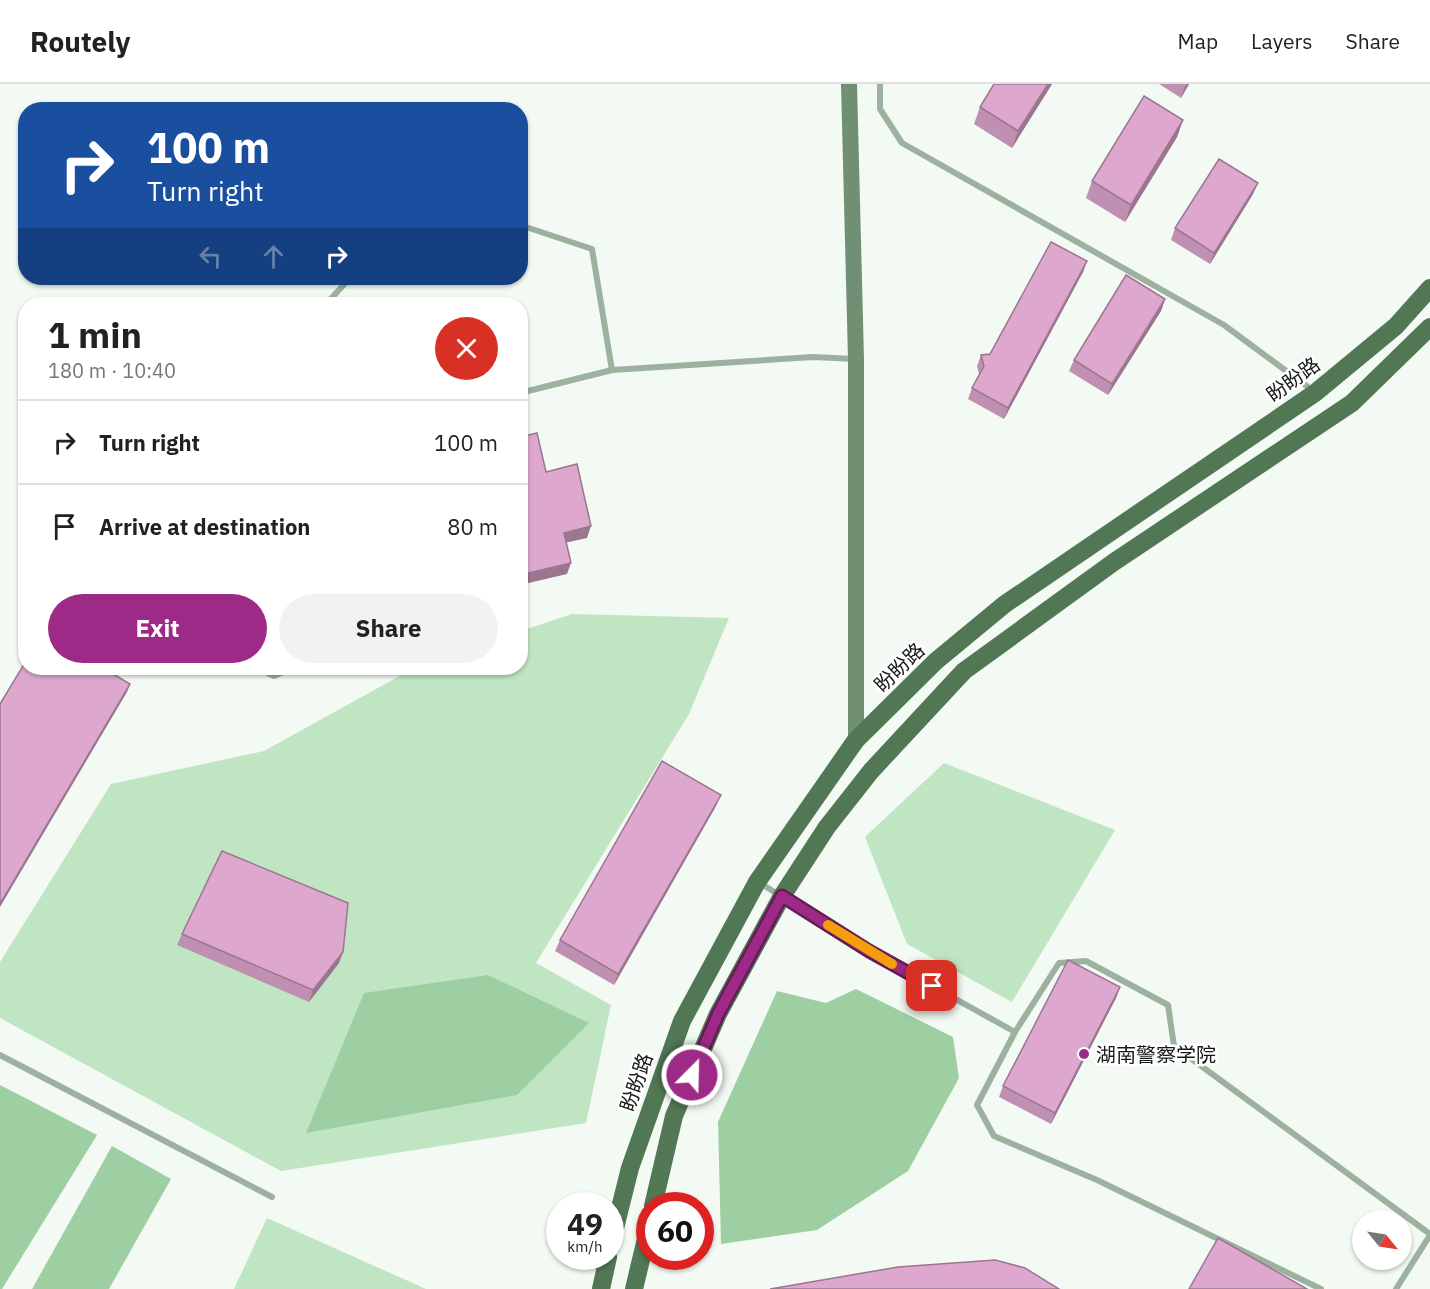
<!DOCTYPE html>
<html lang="en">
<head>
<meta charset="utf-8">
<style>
  :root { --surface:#fff; --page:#f2f2f2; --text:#222; --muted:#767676; --line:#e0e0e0; --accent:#9d2a86 }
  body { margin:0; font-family:"IBM Plex Sans","Noto Sans SC",sans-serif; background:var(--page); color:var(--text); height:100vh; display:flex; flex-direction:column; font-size:22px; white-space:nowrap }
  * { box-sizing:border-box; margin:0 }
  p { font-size:20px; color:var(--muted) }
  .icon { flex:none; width:33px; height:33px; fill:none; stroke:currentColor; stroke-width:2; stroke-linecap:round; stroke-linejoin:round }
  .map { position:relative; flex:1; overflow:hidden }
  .panel { position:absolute; left:18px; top:213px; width:510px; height:378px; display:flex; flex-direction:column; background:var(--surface); border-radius:24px; box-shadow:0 2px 4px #0004 }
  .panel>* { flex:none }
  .top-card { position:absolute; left:18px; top:18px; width:510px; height:183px; border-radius:24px; box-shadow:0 2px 4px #0004; background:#1a4fa0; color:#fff; overflow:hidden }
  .needle { width:39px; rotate:120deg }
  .fabs { position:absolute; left:1352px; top:1126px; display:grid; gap:12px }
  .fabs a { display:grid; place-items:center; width:60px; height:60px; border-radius:50%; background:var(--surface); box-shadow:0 2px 4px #0004; font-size:30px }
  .speed { position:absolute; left:546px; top:1108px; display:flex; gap:12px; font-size:30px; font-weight:700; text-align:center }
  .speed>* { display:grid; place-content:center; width:78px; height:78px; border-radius:50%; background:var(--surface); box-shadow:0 2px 4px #0004; line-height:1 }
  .speed small { font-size:15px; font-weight:400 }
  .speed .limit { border:9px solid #d22; background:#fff; color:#111 }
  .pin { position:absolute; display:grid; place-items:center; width:51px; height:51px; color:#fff; margin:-26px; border-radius:12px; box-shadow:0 3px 9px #0006 }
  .me { position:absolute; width:66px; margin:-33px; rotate:23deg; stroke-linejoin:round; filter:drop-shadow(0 0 4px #0008) }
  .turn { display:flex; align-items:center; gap:21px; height:126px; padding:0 30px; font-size:27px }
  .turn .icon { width:78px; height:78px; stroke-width:2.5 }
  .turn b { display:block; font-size:42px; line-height:51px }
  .lanes { display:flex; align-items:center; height:57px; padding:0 30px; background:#0003; justify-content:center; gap:30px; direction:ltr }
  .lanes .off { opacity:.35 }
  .round { display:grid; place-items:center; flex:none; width:63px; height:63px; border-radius:32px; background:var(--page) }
  .head { display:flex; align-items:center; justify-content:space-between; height:102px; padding:0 30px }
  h1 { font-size:36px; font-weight:700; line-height:45px }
  .cta { display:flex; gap:12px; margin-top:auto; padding:12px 30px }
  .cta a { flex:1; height:69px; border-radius:36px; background:var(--accent); color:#fff; font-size:24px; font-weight:700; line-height:69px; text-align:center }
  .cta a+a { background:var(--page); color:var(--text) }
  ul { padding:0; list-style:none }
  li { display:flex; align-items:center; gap:18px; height:84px; padding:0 30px; border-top:2px solid var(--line) }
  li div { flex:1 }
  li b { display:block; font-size:22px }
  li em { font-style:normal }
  header { display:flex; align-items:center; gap:36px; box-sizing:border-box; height:84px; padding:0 30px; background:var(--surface); border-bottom:2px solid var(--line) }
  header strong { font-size:28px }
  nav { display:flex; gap:33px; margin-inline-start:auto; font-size:21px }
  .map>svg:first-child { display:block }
  .green { fill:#c0e5c2 }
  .water { fill:#9ecfa3 }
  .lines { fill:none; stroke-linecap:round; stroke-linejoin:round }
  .service { stroke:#9db29e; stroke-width:6 }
  .secondary { stroke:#719073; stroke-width:16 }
  .primary { stroke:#517755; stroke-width:18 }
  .wall { fill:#bf90b1 }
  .shaded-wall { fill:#9b7690 }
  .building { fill:#dea8ce; stroke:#9b7690; stroke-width:1.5 }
  .route-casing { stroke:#661b57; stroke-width:15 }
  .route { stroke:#9d2a86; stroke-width:10 }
  .slow { stroke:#f59e0b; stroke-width:10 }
  .poi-dot { fill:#9d2a86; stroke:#fff; stroke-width:2 }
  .labels { text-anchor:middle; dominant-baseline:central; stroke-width:5; stroke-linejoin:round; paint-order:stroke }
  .street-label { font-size:20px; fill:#171917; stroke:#fff }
  .poi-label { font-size:20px; fill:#171917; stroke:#fff; text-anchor:start }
</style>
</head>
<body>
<header>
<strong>Routely</strong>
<nav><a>Map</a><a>Layers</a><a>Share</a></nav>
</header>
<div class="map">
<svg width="1430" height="1205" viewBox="0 0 1430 1205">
  <rect width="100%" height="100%" fill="#f3f9f3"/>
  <!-- green -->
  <path class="green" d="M572 530 729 534 689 630 536 879 611 921 586 1039 281 1087 0 934V878L111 700 264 667 414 584H520L521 547Z
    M944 679 1115 746 1012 918 907 860 865 753Z
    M267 1134 426 1205H234Z"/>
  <!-- water -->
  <path class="water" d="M488 891 589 939 517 1011 306 1049 364 909Z
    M856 905 953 953 959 994 908 1087 817 1146 721 1160 718 1038 777 907 826 919Z
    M0 1001 97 1051 2 1205H0Z
    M112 1062 171 1095 109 1205H32Z"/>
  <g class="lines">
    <!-- service -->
    <path class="service" d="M880 0V25L902 59 1224 241 1312 306
      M520 141 592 165 612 286
      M326 220 350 194
      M520 309 612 286 813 273 856 275
      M257 584 274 592 293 584
      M760 799 869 867 1015 948
      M0 971 272 1113
      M1321 1205 1097 1096 994 1052 977 1021 1015 948 1059 879 1086 877 1168 921 1174 962 1430 1150
      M1396 1205 1430 1151"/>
    <!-- secondary -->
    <path class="secondary" d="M849 0 856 275V656"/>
    <!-- primary -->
    <path class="primary" d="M653 1122 674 1032 718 930 782 812 827 743 871 687 964 587 1114 478 1352 319 1430 243
      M610 1164 630 1084 682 937 757 798 856 656 936 577 1005 520 1315 309 1396 242 1430 204
      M601 1205 608 1173
      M634 1205 650 1138"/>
  </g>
  <!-- wall -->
  <path class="wall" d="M994 0H1052L1012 64 974 40 980 23Z
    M1159 0H1189L1181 14Z
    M1183 36 1177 53 1125 138 1086 114 1092 97Z
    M1253 110 1210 180 1171 156 1175 144Z
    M1087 177 1083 188 1004 335 968 315 972 304 979 290 977 282 981 271 990 270Z
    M1165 215 1161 227 1108 311 1069 287 1074 276Z
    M716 722 614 901 555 867 560 856Z
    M182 850 343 868 339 879 309 918 177 861Z
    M1120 903 1116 914 1051 1040 999 1013 1003 1002Z"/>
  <!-- shaded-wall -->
  <path class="shaded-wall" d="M1048 0H1052L1012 64 1018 47Z
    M1187 0H1189L1181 14 1185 2Z
    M1183 36 1177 53 1125 138 1131 121Z
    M1258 99 1253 110 1210 180 1214 169Z
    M1087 177 1083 188 1004 335 1008 324Z
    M1165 215 1161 227 1108 311 1112 300Z
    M591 442 587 454 560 460 564 449Z
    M571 479 567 490 520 501V491Z
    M130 600 127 608 0 823V820Z
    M721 711 716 722 614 901 618 890Z
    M343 868 339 879 309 918 313 906Z
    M1120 903 1116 914 1051 1040 1055 1029Z"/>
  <!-- building -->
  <path class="building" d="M994 0H1048L1018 47 980 23Z
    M1144 12 1183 36 1131 121 1092 97Z
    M1219 75 1258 99 1214 169 1175 144Z
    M1051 158 1087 177 1008 324 972 304 984 282 981 271 990 270Z
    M1126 191 1165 215 1112 300 1074 276Z
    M537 349 546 388 577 380 591 442 564 449 571 479 520 491V353Z
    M26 577V584H103L130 600 0 820V620Z
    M662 677 721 711 618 890 560 856Z
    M222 767 348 819 343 868 313 906 182 850Z
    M1068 876 1120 903 1055 1029 1003 1002Z
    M1218 1154 1307 1205H1189Z
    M995 1176 1025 1184 1059 1205H770L898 1183Z"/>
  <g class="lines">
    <!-- route casing -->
    <g class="route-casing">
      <path id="route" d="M692 991 718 930 782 812 869 867 932 902"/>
    </g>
    <!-- route -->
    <use href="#route" class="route"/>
    <!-- slow -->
    <path class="slow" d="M828 841 892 880"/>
  </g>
  <!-- markers -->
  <circle class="poi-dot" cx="1084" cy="970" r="6"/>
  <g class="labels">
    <!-- street labels -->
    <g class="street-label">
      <text transform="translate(1293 295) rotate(-36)">盼盼路</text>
      <text transform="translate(899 583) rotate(-44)">盼盼路</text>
      <text transform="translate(636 998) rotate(-71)">盼盼路</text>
    </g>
    <!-- poi labels -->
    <g class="poi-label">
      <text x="1096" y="970">湖南警察学院</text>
    </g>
  </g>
</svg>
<div class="fabs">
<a><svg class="needle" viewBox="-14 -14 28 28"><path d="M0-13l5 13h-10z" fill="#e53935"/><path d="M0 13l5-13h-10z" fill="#767676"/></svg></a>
</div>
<div class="speed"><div>49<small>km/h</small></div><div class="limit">60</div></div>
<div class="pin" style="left:932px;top:902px;background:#d93025"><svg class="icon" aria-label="arrive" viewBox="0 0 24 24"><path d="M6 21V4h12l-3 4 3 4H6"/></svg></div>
<svg class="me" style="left:692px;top:991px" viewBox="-20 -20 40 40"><circle r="17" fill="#9d2a86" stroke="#fff" stroke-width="3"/><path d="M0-11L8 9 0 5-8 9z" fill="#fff"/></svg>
<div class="top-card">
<div class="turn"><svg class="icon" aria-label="right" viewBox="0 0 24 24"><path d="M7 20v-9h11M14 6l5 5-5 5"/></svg><div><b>100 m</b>Turn right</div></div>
<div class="lanes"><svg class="icon off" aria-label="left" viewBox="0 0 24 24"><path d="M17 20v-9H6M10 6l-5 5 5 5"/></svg><svg class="icon off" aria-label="ahead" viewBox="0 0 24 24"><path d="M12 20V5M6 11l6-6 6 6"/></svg><svg class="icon" aria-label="right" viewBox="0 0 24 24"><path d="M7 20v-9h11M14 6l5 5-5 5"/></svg></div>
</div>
<section class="panel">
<div class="head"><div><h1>1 min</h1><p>180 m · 10:40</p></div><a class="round" style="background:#d93025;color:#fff"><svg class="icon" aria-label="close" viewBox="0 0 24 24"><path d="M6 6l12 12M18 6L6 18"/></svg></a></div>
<ul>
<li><svg class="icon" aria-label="right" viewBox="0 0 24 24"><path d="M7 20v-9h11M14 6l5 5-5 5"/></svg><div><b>Turn right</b></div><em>100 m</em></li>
<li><svg class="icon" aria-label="arrive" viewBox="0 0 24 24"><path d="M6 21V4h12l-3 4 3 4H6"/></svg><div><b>Arrive at destination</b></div><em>80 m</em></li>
</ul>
<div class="cta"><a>Exit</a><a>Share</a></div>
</section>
</div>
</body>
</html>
